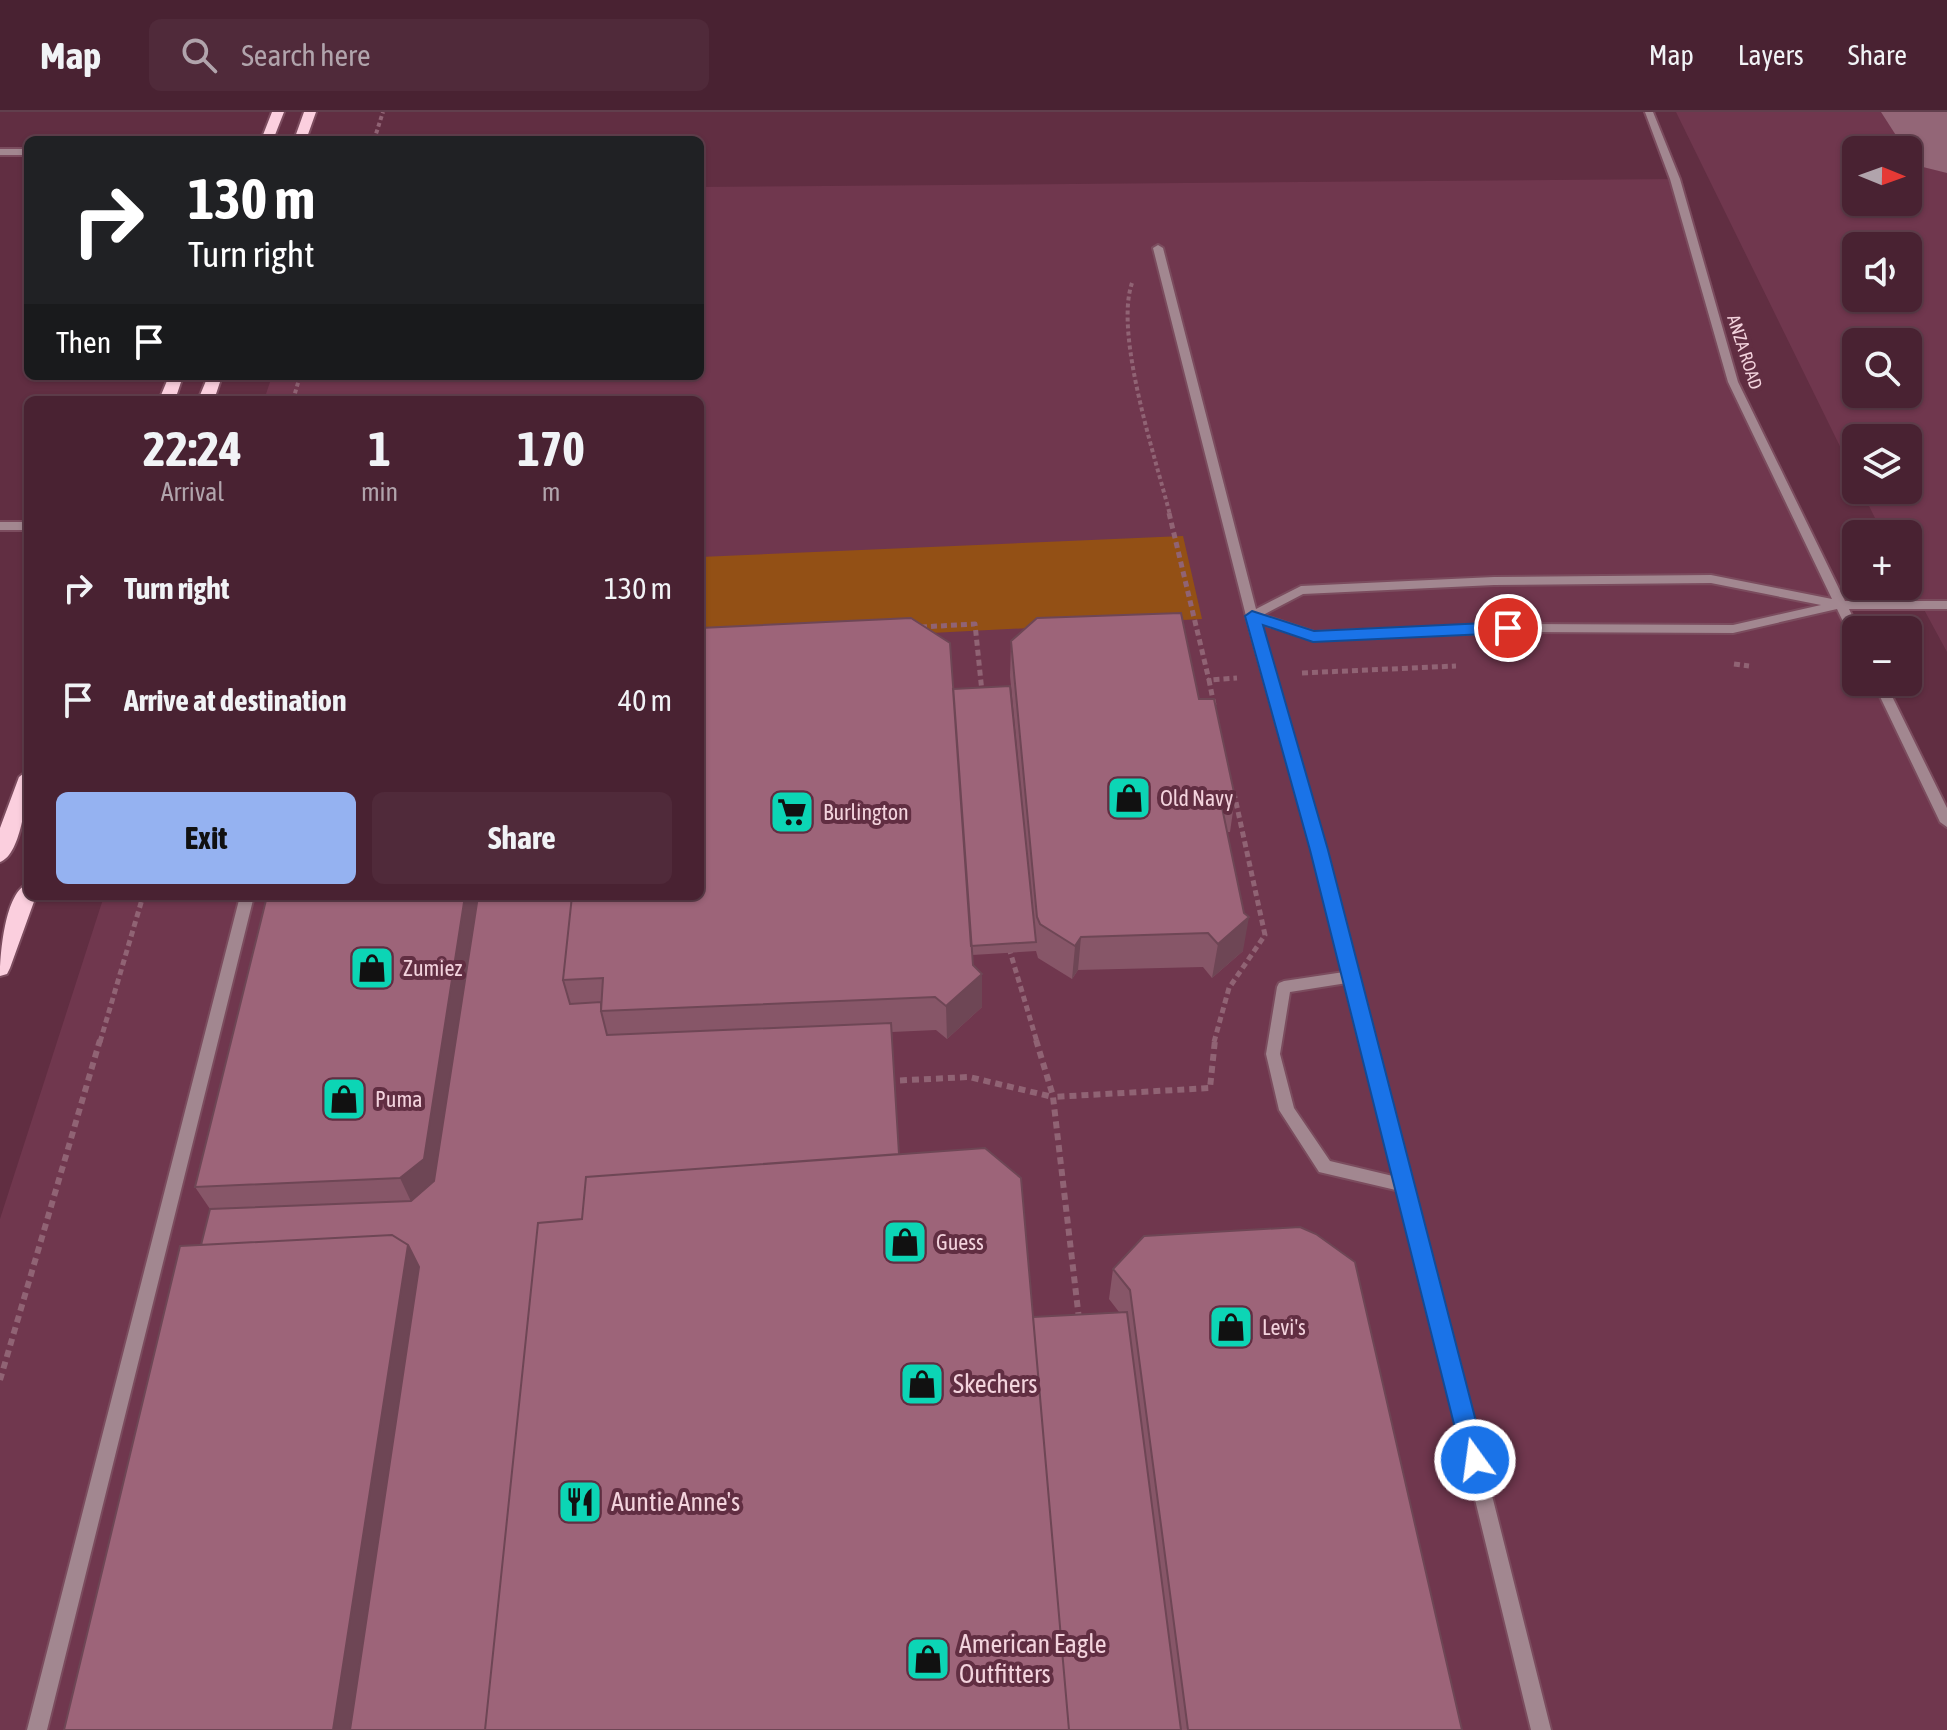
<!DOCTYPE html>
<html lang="en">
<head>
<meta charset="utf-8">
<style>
  :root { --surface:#492232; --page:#502a3a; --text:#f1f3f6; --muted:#b1a4ac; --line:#613f4d; --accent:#95b2f1 }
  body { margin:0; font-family:"Asap Condensed",sans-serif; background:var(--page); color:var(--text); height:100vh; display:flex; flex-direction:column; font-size:30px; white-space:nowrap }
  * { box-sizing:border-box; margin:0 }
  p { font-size:26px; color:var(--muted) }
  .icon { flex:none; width:44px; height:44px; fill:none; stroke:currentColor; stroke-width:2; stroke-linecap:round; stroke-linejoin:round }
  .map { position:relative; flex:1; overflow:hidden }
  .panel { position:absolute; left:24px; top:284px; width:680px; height:504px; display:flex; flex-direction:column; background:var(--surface); border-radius:12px; box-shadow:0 2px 6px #0004,0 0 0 2px var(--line) }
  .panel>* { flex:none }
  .hud { position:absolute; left:24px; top:24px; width:680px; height:244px; border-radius:12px; box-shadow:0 2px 6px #0004,0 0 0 2px var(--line); background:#202124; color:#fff; overflow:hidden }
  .needle { width:52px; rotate:91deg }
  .buttons { position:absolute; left:1842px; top:24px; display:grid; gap:16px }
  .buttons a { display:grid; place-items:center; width:80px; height:80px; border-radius:12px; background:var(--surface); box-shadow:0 2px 6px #0004,0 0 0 2px var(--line); font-size:40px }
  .pin { position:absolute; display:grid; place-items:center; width:68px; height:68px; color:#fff; margin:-34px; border:4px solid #fff; border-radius:50%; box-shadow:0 2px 8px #0007 }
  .me { position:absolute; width:88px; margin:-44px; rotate:346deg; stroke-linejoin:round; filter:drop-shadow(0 0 6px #0008) }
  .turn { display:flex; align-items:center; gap:28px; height:168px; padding:0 32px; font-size:36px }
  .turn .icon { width:104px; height:104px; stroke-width:2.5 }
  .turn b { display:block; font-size:56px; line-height:68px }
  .then { display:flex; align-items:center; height:76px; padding:0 32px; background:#0003; gap:16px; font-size:30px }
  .eta { display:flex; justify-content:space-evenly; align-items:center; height:136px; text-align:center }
  .eta b { font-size:48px; font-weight:700; line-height:56px }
  .primary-button { display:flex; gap:16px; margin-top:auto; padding:16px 32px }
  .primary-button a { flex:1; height:92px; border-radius:12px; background:var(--accent); color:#111; font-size:32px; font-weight:700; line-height:92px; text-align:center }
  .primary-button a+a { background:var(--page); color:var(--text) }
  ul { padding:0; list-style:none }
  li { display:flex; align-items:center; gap:24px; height:112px; padding:0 32px }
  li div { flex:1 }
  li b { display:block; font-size:30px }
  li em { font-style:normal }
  header { display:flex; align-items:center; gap:48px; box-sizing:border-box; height:112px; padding:0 40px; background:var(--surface); border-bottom:2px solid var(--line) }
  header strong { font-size:38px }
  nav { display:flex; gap:44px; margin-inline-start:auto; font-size:28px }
  .search { width:560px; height:72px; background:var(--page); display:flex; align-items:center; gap:20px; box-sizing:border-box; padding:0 28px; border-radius:12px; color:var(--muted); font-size:30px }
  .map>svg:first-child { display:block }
  .built { fill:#70374e; fill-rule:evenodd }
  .green { fill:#935015 }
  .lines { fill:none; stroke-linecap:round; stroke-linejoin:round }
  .taxiway { fill:#936677; fill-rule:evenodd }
  .minor-casing { stroke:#7b4c5e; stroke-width:4 }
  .major-casing { stroke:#7b4c5e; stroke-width:4 }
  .path-far2 { stroke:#906374; stroke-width:4; stroke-dasharray:4 3; stroke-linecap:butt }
  .path-far1 { stroke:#906374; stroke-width:5; stroke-dasharray:6 4; stroke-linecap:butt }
  .path { stroke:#906374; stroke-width:6; stroke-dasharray:7 5; stroke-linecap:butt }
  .minor { fill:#a28790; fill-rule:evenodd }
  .major { fill:#fbcfde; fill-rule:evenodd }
  .wall { fill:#875668 }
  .shaded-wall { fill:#6e4655 }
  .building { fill:#9d6479; stroke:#6e4655; stroke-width:2 }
  .route { fill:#1a73e8; stroke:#114b97; stroke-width:2 }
  .labels { text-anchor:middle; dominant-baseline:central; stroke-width:8; stroke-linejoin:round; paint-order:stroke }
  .far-street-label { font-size:18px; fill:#f3d3dd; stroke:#612e42 }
  .poi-label { font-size:22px; fill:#f3d3dd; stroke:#612e42; text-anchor:start }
  .near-poi-label { font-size:26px; fill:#f3d3dd; stroke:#612e42; text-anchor:start }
</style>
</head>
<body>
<header>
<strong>Map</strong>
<div class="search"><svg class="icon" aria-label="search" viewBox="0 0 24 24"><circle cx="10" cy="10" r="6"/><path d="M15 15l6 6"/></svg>Search here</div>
<nav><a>Map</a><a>Layers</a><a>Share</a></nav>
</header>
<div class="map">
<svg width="1947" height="1618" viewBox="0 0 1947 1618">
  <rect width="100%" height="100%" fill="#612e42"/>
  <!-- built -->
  <path class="built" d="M1676 0H1947V540L1908 468V422H1883L1861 378H1908V326H1856V367ZM1856 38H1908V90H1856ZM1856 134H1908V186H1856ZM1856 230H1908V282H1856Z
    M1675 67 1733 270 1856 524V570H1878L1947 711V1618H0V1107L104 784H700V288H264L272 264H700V75Z"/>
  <!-- green -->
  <path class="green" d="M1183 424 1202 507 700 533V445Z"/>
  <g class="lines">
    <!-- taxiway -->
    <path class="taxiway" d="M1881 0H1947V61L1915 53Z"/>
    <!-- minor casing -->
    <g class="minor-casing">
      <path id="minor" d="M1645 0H1653L1680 67 1738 270 1845 489H1947V497H1849L1859 518H1856V528L1850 524 1837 497 1733 521 1508 520 1313 528 1260 511C1366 878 1458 1248 1551 1618H1531L1400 1079 1319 1060 1279 998 1266 942 1277 875 1279 871 1284 869 1344 860 1312 738 1246 504 1153 136 1158 133 1163 136 1256 497 1301 474 1494 465 1711 463 1832 487 1728 270 1670 67ZM1711 471 1821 493 1733 513 1508 512 1314 520 1263 503 1303 482 1494 473ZM1347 871 1397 1065 1330 1049 1294 996 1280 942 1290 880Z
        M0 37H28V43H0Z
        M0 410H28V418H0Z
        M1873 570H1885L1947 696V715L1940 710Z
        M240 784H254L47 1618H27Z"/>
    </g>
    <!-- major casing -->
    <g class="major-casing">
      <path id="major" d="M272 0H284L273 28H261Z
        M304 0H316L306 28H294Z
        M169 264H183L175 288H159Z
        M208 264H222L214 288H198Z
        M28 658C28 679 22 743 0 750V716L19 665Z
        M28 772V784H36L10 856 7 862 0 864C0 843 5 779 28 772Z"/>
    </g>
    <!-- path-far2 -->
    <path class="path-far2" d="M374 28 383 0
      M1132 171C1114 223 1156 347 1170 403
      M293 288 300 264"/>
    <!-- path-far1 -->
    <path class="path-far1" d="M1169 401 1209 568
      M921 515 975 512 982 580
      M1734 552 1749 554
      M1302 561 1456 554
      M1214 593 1209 568 1237 566
      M1009 836 1037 930
      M100 930 143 784
      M1214 930 1229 876 1265 823 1234 681"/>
    <!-- path -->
    <path class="path" d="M1036 928 1053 984
      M888 969 969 965 1053 985
      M1079 1207 1053 985 1210 976 1215 928
      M0 1268 100 928"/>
    <!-- minor -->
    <use href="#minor" class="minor"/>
    <!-- major -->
    <use href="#major" class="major"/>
  </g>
  <!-- wall -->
  <path class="wall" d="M1011 529 1199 587 1235 685 1230 720H1227L1243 839 1212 866 1203 855 1078 858 1072 867 1038 846 1036 839 972 843 973 853 982 895 947 927 936 918 892 920 899 1042 1033 1205 1119 1200 1109 1187 1113 1157 1462 1618H64L201 1133 210 1097 195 1075 953 577 1025 720 1010 564Z"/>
  <!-- shaded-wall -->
  <path class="shaded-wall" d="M465 784H482L438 1078 415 1098 400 1066Z
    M1249 805 1243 839 1212 866 1218 832Z
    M1081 825 1078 858 1072 867 1075 834Z
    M982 862V895L947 927 946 894Z
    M408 1133 423 1163 356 1618H333Z"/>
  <!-- building -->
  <path class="building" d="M1181 501 1199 587H1214L1235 685 1220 686 1244 801 1249 805 1218 832 1208 821 1081 825 1075 834 1040 812 1037 805 1011 529 1037 506Z
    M911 506 950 531 973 853 982 862 946 894 935 885 601 899 603 866 563 868 572 784H700V516Z
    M1010 574 1036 830 971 834 953 577Z
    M267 784H465L424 1047 400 1066 195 1075Z
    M478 784H572L563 868 570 892 601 890V899L607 923 891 911 899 1042 586 1065 582 1107 538 1111 485 1618H350L419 1155 408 1133 392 1123 201 1133 210 1097 411 1089 434 1069Z
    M985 1036 1021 1066 1069 1618H485L538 1111 582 1107 586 1065Z
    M1300 1115 1316 1122 1355 1150 1462 1618H1188L1130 1178 1113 1157 1144 1124Z
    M392 1123 408 1133 333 1618H64L180 1134Z
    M1127 1200 1181 1618H1069L1033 1205Z"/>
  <!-- route -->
  <path class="route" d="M1252 499 1314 519 1508 510 1516 516 1508 521 1313 530 1263 513 1328 738 1486 1348 1483 1356 1475 1359 1467 1356 1463 1348 1310 738 1245 504Z"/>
  <!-- icons -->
  <defs>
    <g id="shop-square" transform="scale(2.3)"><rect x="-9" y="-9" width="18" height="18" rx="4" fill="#0cd5b5" stroke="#612e42"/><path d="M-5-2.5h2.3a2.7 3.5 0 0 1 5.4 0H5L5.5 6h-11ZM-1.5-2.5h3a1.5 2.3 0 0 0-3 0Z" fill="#111"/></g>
    <g id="supermarket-square" transform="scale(2.3)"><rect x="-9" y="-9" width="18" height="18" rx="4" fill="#0cd5b5" stroke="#612e42"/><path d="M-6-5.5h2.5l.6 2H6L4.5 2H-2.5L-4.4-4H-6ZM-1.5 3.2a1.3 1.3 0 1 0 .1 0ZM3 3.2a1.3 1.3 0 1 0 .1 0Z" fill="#111"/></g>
    <g id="restaurant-square" transform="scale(2.3)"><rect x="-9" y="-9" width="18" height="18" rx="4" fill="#0cd5b5" stroke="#612e42"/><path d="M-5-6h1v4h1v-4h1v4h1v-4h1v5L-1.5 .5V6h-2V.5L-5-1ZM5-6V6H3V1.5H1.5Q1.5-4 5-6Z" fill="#111"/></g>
  </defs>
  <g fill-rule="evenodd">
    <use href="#shop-square" x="1129" y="686"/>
    <use href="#supermarket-square" x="792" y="700"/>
    <use href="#shop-square" x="372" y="856"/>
    <use href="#shop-square" x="344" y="987"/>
    <use href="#shop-square" x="905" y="1130"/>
    <use href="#shop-square" x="1231" y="1215"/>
    <use href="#shop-square" x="922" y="1272"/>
    <use href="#restaurant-square" x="580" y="1390"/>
    <use href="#shop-square" x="928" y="1547"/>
  </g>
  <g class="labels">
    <!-- far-street labels -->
    <g class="far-street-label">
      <text transform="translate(1745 240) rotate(72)">ANZA ROAD</text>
    </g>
    <!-- poi labels -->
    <g class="poi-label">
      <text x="1160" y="686">Old Navy</text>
      <text x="823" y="700">Burlington</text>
      <text x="403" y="856">Zumiez</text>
      <text x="375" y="987">Puma</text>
      <text x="936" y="1130">Guess</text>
      <text x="1262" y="1215">Levi's</text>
    </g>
    <!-- near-poi labels -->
    <g class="near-poi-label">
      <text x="953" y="1272">Skechers</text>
      <text x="611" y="1390">Auntie Anne's</text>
      <text x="959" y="1532">American Eagle<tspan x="959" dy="30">Outfitters</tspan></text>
    </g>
  </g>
</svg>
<div class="buttons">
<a><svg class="needle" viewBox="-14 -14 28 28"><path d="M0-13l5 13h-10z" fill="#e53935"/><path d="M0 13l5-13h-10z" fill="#b1a4ac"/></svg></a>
<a><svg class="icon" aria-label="sound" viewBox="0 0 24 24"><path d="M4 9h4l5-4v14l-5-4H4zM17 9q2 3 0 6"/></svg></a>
<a><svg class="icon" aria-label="search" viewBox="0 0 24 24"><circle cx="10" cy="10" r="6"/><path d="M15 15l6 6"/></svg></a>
<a><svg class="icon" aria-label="layers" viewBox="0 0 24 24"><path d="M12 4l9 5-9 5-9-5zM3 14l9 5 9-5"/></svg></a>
<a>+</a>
<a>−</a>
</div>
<div class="pin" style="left:1508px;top:516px;background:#d93025"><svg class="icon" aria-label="arrive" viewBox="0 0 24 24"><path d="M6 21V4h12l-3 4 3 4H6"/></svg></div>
<svg class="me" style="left:1475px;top:1348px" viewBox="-20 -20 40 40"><circle r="17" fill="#1a73e8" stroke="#fff" stroke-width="3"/><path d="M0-11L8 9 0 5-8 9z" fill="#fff"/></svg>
<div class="hud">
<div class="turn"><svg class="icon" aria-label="right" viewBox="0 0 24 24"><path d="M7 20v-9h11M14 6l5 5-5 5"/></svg><div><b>130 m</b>Turn right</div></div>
<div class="then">Then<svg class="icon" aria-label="arrive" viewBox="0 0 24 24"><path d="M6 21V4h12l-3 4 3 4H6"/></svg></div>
</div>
<section class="panel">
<div class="eta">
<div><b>22:24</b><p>Arrival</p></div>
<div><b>1</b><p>min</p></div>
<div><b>170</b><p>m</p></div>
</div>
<ul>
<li><svg class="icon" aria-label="right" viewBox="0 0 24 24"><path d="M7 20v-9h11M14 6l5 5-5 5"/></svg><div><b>Turn right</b></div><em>130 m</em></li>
<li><svg class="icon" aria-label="arrive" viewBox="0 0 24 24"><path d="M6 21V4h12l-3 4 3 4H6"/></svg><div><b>Arrive at destination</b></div><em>40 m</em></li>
</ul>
<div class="primary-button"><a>Exit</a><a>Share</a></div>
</section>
</div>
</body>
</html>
